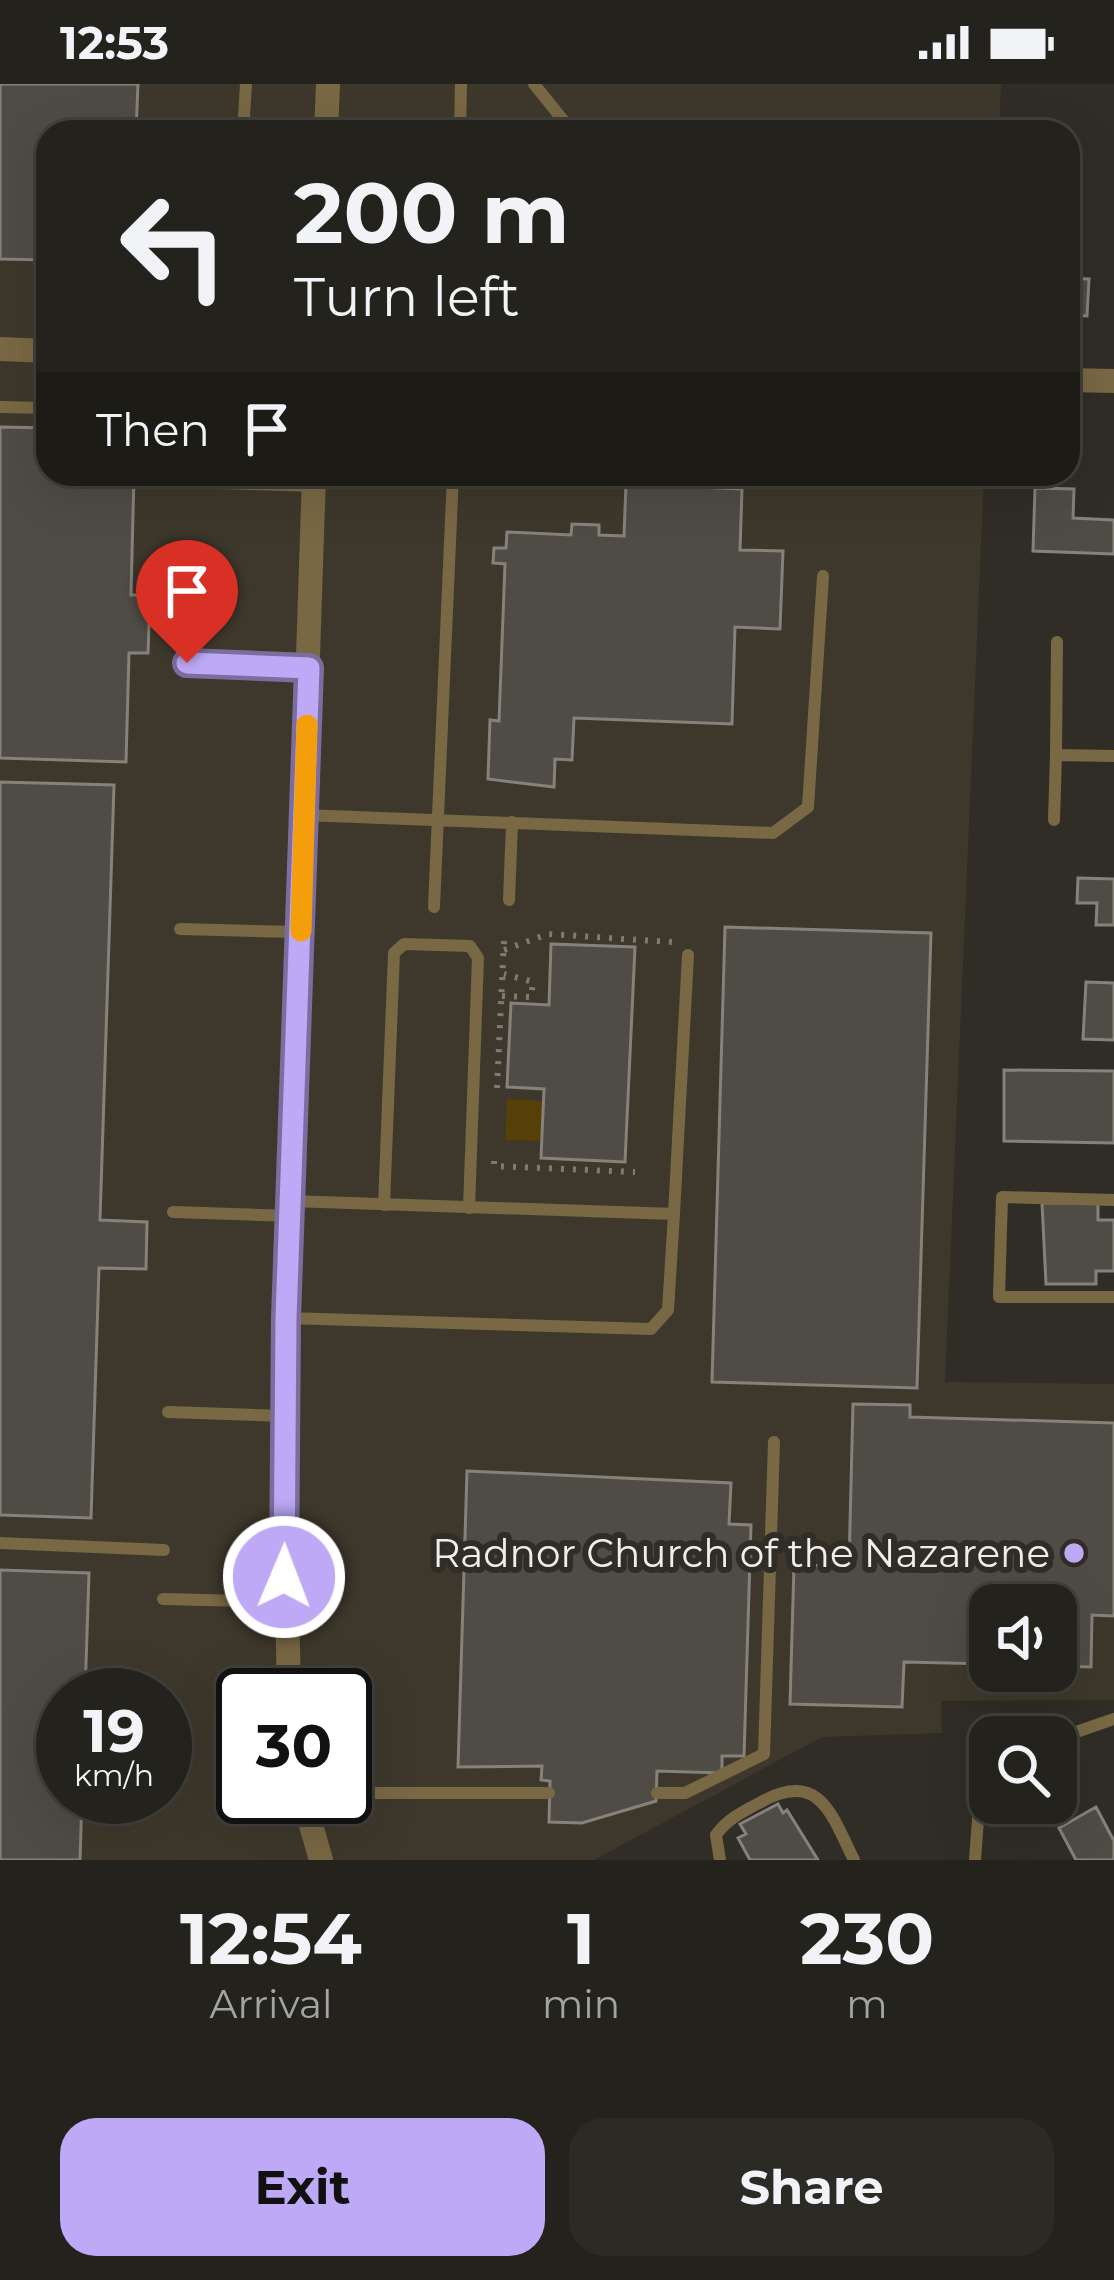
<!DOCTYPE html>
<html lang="en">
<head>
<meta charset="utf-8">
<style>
  :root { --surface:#24221c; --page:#2c2a25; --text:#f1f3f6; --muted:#a3a4a3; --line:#413f3b; --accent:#bda9f5 }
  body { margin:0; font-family:Montserrat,sans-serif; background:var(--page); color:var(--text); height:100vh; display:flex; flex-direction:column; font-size:45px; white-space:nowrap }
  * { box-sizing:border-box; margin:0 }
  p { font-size:39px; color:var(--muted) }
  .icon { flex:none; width:66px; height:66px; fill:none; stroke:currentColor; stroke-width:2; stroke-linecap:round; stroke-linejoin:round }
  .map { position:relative; height:1776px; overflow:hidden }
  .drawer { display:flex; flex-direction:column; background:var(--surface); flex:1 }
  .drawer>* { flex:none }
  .top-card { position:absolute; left:36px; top:36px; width:1044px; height:366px; border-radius:36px; box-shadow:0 12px 48px #0002,0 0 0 3px var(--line); background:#24221c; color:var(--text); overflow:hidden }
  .tools { position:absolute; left:969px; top:1500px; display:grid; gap:24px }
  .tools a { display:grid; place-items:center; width:108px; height:108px; border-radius:24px; background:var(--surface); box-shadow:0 12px 48px #0002,0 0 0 3px var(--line); font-size:60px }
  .speed { position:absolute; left:36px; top:1584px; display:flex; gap:24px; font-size:60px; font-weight:700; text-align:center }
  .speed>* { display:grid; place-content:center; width:156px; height:156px; border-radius:50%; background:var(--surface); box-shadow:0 12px 48px #0002,0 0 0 3px var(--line); line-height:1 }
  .speed small { font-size:30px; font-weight:400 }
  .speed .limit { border:6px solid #111; border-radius:18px; background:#fff; color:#111 }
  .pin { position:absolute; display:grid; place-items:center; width:102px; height:102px; color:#fff; margin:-123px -51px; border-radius:50% 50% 50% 0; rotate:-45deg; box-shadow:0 0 12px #0007 }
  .pin .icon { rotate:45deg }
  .me { position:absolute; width:132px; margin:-66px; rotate:1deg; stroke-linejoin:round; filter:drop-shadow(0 0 9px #0008) }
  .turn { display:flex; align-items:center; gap:42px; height:252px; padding:0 60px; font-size:54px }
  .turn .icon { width:156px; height:156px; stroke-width:2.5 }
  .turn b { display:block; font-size:84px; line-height:102px }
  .then { display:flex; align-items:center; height:114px; padding:0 60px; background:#0003; gap:24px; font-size:45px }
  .eta { display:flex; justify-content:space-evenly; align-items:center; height:204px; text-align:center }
  .eta b { font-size:72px; font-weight:700; line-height:84px }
  .cta { display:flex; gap:24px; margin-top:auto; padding:24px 60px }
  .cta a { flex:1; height:138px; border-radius:36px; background:var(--accent); color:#111; font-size:48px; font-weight:700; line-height:138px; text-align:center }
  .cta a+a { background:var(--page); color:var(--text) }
  .status { display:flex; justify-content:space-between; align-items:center; height:84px; padding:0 60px; background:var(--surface); direction:ltr }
  .status svg { height:33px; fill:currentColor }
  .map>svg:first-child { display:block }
  .built { fill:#3e382c; fill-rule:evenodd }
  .green { fill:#554008 }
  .building { fill:#4f4c45; stroke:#86827b; stroke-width:3 }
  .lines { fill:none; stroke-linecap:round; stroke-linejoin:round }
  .path { stroke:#7d7b74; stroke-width:6; stroke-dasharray:3 9; stroke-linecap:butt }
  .service { stroke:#796844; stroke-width:12 }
  .minor { stroke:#796844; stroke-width:24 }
  .route-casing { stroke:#7b6e9f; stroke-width:30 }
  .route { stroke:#bda9f5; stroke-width:21 }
  .slow { stroke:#f59e0b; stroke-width:21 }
  .poi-dot { fill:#bda9f5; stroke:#302d26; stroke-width:4.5 }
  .labels { text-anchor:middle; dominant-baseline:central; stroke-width:12; stroke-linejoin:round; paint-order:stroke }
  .poi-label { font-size:39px; fill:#f0eee9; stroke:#302d26; text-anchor:end }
</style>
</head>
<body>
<div class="status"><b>12:53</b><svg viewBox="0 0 49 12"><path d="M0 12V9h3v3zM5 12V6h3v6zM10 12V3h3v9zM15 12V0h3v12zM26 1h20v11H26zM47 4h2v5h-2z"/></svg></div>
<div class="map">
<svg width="1114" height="1776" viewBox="0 0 1114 1776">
  <rect width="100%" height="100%" fill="#302d26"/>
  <!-- built -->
  <path class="built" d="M0 0H1001L999 48H48V390H984L945 1298 1114 1300V1616L941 1617 942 1649 822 1653 594 1776H0ZM990 1521H1056V1587H990ZM63 1611H165V1713H63ZM243 1611H345V1713H243Z"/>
  <!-- green -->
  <path class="green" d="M507 1015 543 1017 541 1057 505 1056Z"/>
  <!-- building -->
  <path class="building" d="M0 0H138L136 48H48V176L0 175Z
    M1068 194 1089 195 1087 232 1068 231Z
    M0 343 48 344V390H134L131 511H150L148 569H129L126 678 0 674Z
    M626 400 742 405 740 466 783 467 780 545 735 543 732 640 574 634 572 676 555 675 554 703 488 695 490 636 499 637 505 480 493 479 494 464H506L507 448 571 451 572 440 599 441V451L624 452Z
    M1035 404 1074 405 1073 434 1114 436V470L1033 467Z
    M0 698 114 701 100 1136 147 1138 146 1185 99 1184 91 1434 0 1431Z
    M1078 794 1114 795V841H1096L1097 819H1077Z
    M725 843 931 849 917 1304 712 1298Z
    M551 860 635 863 625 1078 541 1074 544 1005 507 1003 511 919 549 921Z
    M1086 898 1114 899V956L1083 955Z
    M1004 986 1114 987V1059L1004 1057Z
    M1042 1119H1098V1136H1114V1187H1096V1200H1046Z
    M853 1320 910 1321V1333L1114 1339V1532L1092 1531 1091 1583 1056 1582V1521H990V1580L904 1578 902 1623 790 1620 794 1481 849 1482Z
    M467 1387 731 1399 729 1440 751 1441 744 1672H722V1689L657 1687 656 1717 582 1739 549 1738 550 1697 541 1696 542 1682 458 1683Z
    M0 1486 89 1489 85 1611H63V1713H82L80 1776H0Z
    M778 1720 783 1729 787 1726 818 1776H750L738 1754 746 1750 740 1740Z
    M1096 1723 1114 1757V1776H1076L1059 1744Z"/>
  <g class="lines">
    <!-- path -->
    <path class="path" d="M504 866 548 850 672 858
      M502 912 531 913 533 898 504 890
      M497 1004 504 857
      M494 1077V1082L635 1088"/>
    <!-- service -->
    <path class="service" d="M534 0 567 41 585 48
      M243 48 246 0
      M460 48 461 0
      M0 323 48 324
      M191 398 313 402
      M1057 558 1056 671 1114 672
      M187 579 309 584
      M304 731 773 749 808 723 823 492
      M1054 736 1056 671
      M509 816 512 738
      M434 823 453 390
      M180 845 298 848
      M1114 1116 1002 1113 999 1213H1114
      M291 1117 674 1130 688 871
      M384 1121 394 869 404 860 470 862 478 874 469 1124
      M173 1128 289 1132
      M287 1234 651 1245 668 1226 674 1130
      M168 1328 283 1332
      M0 1459 164 1466
      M163 1515 283 1518
      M1056 1655 1114 1635
      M657 1709H685L764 1670 774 1358
      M308 1730 368 1709H549
      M720 1776 716 1751C727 1735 744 1727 761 1718 820 1685 832 1732 854 1776
      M975 1776 982 1682 990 1679"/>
    <!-- minor -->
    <path class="minor" d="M326 48 328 0
      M0 265 48 267
      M1068 296 1114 297
      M289 1611 283 1332 314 390
      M303 1713 321 1776"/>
  </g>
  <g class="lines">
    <!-- route casing -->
    <g class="route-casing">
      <path id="route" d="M187 579 309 584 286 1234 284 1493"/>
    </g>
    <!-- route -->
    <use href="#route" class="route"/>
    <!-- slow -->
    <path class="slow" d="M301 847 307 641"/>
  </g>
  <!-- markers -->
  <circle class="poi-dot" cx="1074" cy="1469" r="12"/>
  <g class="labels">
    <!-- poi labels -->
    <g class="poi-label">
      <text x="1050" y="1469">Radnor Church of the Nazarene</text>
    </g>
  </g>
</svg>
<div class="tools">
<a><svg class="icon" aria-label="sound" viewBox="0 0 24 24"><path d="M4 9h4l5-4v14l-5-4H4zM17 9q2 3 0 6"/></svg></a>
<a><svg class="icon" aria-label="search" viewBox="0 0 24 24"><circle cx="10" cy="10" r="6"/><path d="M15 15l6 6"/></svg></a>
</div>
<div class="speed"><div>19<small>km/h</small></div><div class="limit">30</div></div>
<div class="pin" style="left:187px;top:579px;background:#d93025"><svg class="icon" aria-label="arrive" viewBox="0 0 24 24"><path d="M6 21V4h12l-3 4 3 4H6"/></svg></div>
<svg class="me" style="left:284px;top:1493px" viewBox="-20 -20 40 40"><circle r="17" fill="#bda9f5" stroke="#fff" stroke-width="3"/><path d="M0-11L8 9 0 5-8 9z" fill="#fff"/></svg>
<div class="top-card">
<div class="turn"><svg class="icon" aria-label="left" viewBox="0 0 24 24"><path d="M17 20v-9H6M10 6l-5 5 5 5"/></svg><div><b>200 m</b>Turn left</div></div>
<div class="then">Then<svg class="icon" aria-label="arrive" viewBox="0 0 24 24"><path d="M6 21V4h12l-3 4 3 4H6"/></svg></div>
</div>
</div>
<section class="drawer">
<div class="eta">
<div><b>12:54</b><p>Arrival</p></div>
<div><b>1</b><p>min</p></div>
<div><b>230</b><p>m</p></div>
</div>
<div class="cta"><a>Exit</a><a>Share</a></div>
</section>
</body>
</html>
